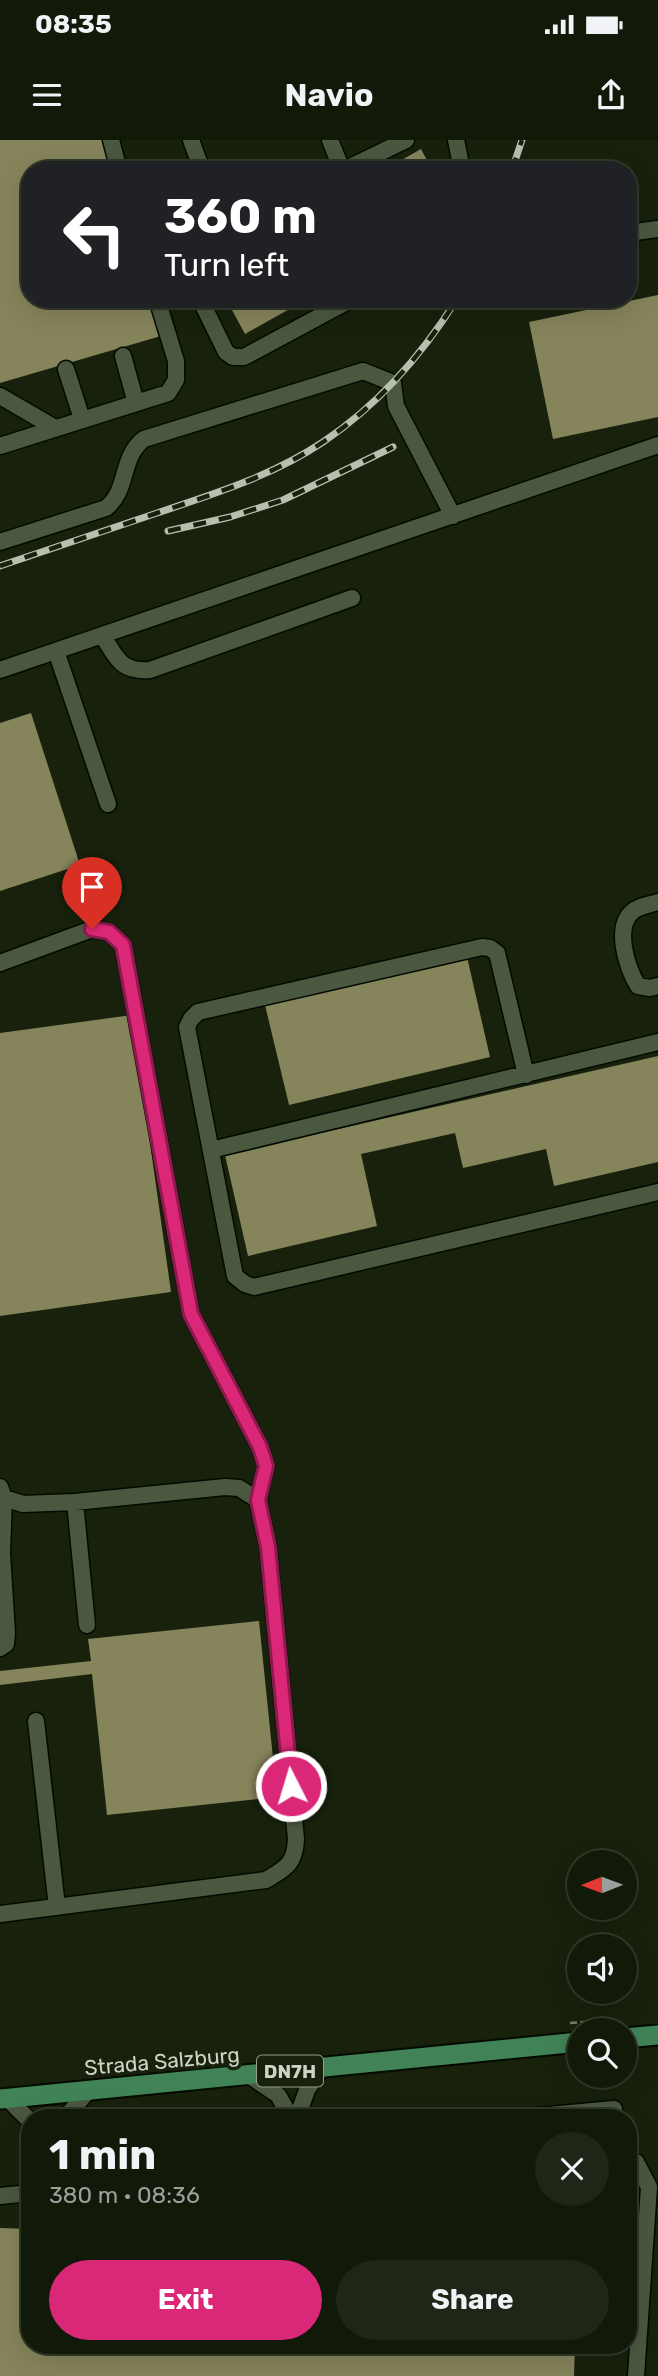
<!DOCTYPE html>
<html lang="en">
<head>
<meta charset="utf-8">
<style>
  :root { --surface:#111909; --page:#1e2617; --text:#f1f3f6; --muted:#9ca09c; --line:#30382a; --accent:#db2777 }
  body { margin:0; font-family:Rubik,sans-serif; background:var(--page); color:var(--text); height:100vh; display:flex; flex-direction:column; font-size:26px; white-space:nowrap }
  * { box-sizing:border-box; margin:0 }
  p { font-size:23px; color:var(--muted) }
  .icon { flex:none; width:38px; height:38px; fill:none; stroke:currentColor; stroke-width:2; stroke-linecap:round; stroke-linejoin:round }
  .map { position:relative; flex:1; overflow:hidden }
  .sheet { position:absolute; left:21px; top:1969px; width:616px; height:245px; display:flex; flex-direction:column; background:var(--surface); border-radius:28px; box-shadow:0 7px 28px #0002,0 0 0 2px var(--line) }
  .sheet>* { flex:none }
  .top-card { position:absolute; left:21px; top:21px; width:616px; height:147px; border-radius:28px; box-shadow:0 7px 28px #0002,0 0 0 2px var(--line); background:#202124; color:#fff; overflow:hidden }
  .needle { width:46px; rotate:269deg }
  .fabs { position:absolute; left:567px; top:1710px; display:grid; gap:14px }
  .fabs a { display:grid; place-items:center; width:70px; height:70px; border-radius:50%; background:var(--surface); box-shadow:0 7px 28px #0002,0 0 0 2px var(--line); font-size:35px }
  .pin { position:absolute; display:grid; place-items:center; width:60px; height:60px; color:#fff; margin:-72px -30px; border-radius:50% 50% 50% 0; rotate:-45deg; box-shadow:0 0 7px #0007 }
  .pin .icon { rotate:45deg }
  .me { position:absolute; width:77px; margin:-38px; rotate:355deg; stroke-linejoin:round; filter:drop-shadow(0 0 5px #0008) }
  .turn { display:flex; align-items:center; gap:24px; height:147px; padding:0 28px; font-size:32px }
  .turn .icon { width:91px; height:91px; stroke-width:2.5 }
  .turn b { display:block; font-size:49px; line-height:60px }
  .round { display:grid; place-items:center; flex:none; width:74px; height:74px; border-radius:37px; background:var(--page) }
  .head { display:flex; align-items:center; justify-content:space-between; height:119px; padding:0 28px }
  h1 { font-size:42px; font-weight:700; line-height:52px }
  .primary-button { display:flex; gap:14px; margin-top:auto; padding:14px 28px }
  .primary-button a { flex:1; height:80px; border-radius:42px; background:var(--accent); color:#fff; font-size:28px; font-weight:700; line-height:80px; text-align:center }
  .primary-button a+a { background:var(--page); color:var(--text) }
  .status { display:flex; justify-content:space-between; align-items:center; height:49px; padding:0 35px; background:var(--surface); direction:ltr }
  .status svg { height:19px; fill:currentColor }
  header { display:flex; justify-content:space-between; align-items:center; height:91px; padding:0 28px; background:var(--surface); font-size:32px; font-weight:700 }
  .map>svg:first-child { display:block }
  .building { fill:#85845b }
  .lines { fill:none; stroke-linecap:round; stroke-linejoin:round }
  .minor-casing { stroke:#030b00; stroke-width:19 }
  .major-casing { stroke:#030b00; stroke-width:23 }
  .path { stroke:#78816f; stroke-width:2.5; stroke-dasharray:7 3.5; stroke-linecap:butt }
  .minor { stroke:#4b5840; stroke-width:16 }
  .major { stroke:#418357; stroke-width:19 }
  .rail-casing { stroke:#b7bfb0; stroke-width:7 }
  .rail { stroke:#17210c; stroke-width:4.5; stroke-dasharray:13; stroke-linecap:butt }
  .route-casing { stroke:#8e194d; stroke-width:18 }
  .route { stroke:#db2777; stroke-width:12 }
  .labels { text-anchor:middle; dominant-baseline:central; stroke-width:7; stroke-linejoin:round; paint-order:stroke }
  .shield { fill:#17210c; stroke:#969e8e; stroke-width:2 }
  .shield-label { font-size:19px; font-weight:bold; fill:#ccd4c6 }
  .street-label { font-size:21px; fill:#ccd4c6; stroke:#17210c }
</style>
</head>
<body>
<div class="status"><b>08:35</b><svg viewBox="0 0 49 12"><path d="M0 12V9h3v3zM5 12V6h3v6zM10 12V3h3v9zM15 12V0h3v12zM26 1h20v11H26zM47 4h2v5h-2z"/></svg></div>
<header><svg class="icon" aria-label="menu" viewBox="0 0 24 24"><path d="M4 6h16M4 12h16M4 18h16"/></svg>Navio<svg class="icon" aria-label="share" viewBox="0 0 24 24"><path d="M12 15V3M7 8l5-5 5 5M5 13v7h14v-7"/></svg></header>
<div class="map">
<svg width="658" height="2236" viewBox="0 0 658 2236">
  <rect width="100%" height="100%" fill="#17210c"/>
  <!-- building -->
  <path class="building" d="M0 0H104L113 30H30V159H150L161 196 0 243Z
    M421 9 432 30H384Z
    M658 155V277L553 299 529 182Z
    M226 159H307L245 194Z
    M31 573 80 725 0 751V583Z
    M467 817 490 917 289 965 265 865Z
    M132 875 171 1152 0 1176V893Z
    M658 916V1022L554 1046 546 1009 463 1028 455 993 361 1014 377 1086 248 1116 225 1015Z
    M259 1481 277 1657 107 1675 92 1534 0 1545V1531L91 1521 88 1499Z
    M0 2088 30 2089V2205H133L192 2209V2205H575L574 2236H0Z"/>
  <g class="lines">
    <!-- minor casing -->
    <g class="minor-casing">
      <path id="minor" d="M111 0 119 30
        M191 0 202 30
        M330 0 342 30
        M456 0 462 30
        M344 30 406 0
        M628 93 658 89
        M200 159 226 212 233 217H244L352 159
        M123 216 136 263
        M66 229 82 279
        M0 256 55 288
        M0 306 168 253 176 240V221L157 159
        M0 402 106 368C129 350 120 317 144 299L363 231 393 243 396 266 453 376
        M102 495C117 518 120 532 150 530L352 458
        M56 511 108 664
        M0 530 658 305
        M658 762C649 765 638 766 632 772 614 788 627 828 638 846L650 848 658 846
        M0 823 92 789 109 792 123 805 191 1174 260 1307 266 1326 258 1360
        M526 935 497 813 490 808 482 807 198 872 191 879 187 887 235 1136 245 1144 254 1147 658 1052
        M211 1010 658 902
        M0 1347 4 1358 23 1364 75 1362 225 1347 239 1348 258 1360 268 1407 296 1699C295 1724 286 1728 266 1740L0 1774
        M75 1362 87 1485
        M0 1508 6 1504 7 1493 2 1413 4 1358
        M36 1581 57 1767
        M250 1936 278 1955 291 1978
        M7 1958 30 1981
        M65 1978 89 1950
        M297 1978 307 1950 321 1928
        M517 1978 614 1969
        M628 2020 636 2022 649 2047 636 2236
        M0 2056 30 2053"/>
    </g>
    <!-- major casing -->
    <g class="major-casing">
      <path id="major" d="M625 1898 658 1895
        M0 1959 579 1902"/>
    </g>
    <!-- path -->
    <path class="path" d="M570 1883 608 1880V1890"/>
    <!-- minor -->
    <use href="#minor" class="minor"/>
    <!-- major -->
    <use href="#major" class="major"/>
    <!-- rail casing -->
    <g class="rail-casing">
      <path id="rail" d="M512 30 522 0
        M168 391 230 377 283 360 393 307
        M0 426C52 408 105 391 157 373 214 354 272 336 323 302 378 265 422 215 457 159"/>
    </g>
    <!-- rail -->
    <use href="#rail" class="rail"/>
  </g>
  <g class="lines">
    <!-- route casing -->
    <g class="route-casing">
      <path id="route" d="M92 789 109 792 123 805 191 1174 260 1307 266 1326 258 1360 268 1407 291 1646"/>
    </g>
    <!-- route -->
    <use href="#route" class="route"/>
  </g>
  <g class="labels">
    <!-- shield labels -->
    <rect class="shield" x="257" y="1915.5" width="66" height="31" rx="5"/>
    <g class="shield-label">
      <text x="290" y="1931">DN7H</text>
    </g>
    <!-- street labels -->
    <g class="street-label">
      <text transform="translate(162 1921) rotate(-5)">Strada Salzburg</text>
    </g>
  </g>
</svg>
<div class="fabs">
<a><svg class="needle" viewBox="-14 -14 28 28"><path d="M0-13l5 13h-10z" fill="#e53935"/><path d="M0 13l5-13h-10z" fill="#9ca09c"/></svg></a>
<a><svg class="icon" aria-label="sound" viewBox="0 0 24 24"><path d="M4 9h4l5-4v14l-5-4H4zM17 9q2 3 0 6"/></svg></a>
<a><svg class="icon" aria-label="search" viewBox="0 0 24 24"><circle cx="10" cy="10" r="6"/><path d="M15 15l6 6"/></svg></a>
</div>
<div class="pin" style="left:92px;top:789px;background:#d93025"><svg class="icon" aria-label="arrive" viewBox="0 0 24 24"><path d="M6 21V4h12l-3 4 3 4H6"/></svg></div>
<svg class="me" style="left:291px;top:1646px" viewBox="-20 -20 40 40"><circle r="17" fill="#db2777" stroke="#fff" stroke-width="3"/><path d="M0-11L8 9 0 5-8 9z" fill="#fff"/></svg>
<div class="top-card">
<div class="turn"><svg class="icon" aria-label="left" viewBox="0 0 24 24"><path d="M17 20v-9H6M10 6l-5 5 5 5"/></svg><div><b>360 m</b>Turn left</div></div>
</div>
<section class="sheet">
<div class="head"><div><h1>1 min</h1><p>380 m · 08:36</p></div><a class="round"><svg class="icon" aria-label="close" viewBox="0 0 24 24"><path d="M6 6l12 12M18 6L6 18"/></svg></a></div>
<div class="primary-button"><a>Exit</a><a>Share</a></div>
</section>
</div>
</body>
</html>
